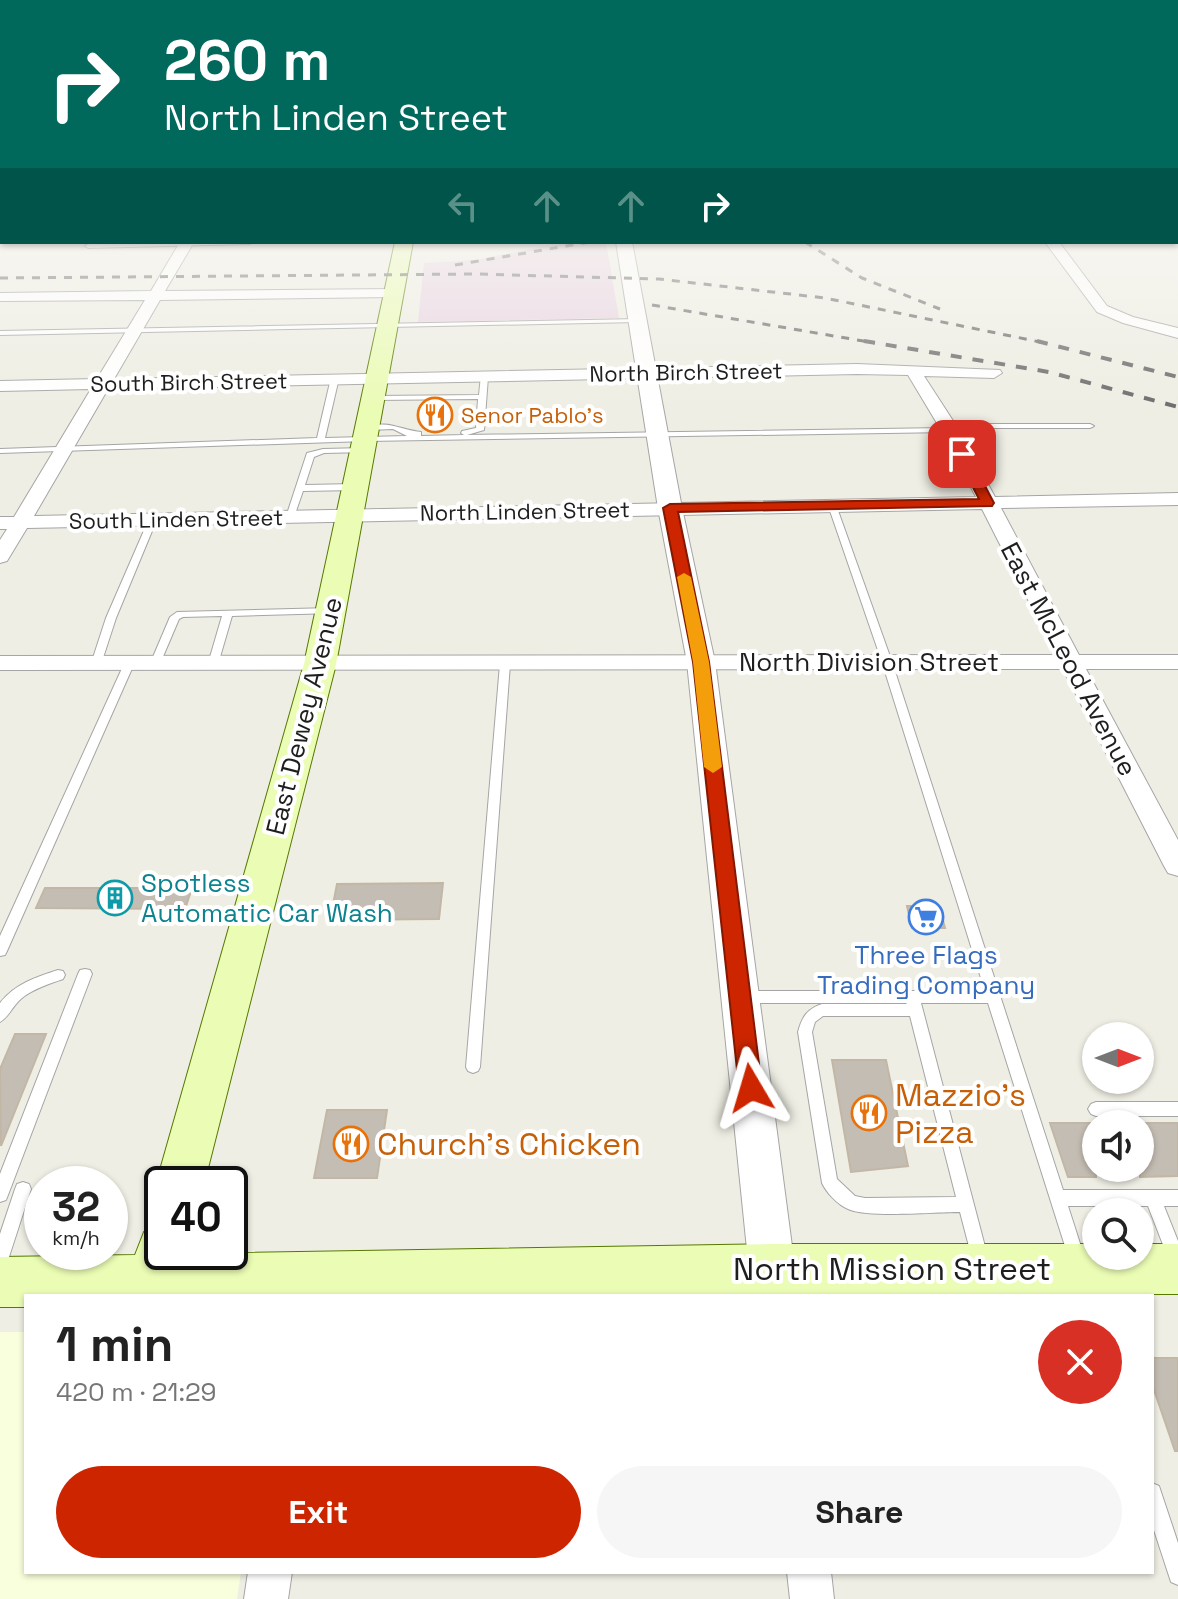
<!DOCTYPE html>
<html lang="en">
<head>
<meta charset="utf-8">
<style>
  :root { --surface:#fff; --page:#f6f6f6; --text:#222; --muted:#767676; --accent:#cc2500 }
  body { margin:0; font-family:"Space Grotesk",sans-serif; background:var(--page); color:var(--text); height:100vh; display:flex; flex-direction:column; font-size:30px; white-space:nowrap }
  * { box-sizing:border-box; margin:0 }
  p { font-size:26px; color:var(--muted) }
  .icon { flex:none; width:44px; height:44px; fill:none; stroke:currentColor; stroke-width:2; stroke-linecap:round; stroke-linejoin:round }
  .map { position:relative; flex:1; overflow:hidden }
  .side { position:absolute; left:24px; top:1294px; width:1130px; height:280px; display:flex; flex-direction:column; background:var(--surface); border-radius:0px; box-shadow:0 2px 6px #0004 }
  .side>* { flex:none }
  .guide { position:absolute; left:0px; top:0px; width:1178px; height:244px; box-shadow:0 2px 6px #0004; background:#00695c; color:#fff; overflow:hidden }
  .needle { width:52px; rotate:90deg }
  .tools { position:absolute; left:1082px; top:1022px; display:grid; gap:16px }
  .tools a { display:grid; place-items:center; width:72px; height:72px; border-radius:50%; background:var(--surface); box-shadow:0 2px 6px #0004; font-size:40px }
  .speed { position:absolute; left:24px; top:1166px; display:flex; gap:16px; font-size:40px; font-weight:700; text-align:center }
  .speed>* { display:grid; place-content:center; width:104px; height:104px; border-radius:50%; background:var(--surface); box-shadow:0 2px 6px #0004; line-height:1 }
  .speed small { font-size:20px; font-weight:400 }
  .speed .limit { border:4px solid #111; border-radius:12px; background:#fff; color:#111 }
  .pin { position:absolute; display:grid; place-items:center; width:68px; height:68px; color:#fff; margin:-34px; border-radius:16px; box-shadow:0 4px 12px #0006 }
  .me { position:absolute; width:88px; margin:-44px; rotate:353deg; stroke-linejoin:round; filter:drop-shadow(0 0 6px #0008) }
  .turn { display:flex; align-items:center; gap:28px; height:168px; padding:0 32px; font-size:36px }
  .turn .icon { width:104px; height:104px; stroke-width:2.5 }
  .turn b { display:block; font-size:56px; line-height:68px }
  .lanes { display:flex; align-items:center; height:76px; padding:0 32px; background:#0003; justify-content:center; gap:40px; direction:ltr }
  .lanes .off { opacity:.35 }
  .round { display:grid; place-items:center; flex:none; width:84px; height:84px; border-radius:42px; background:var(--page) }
  .overview { display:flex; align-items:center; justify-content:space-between; height:136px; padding:0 32px }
  h1 { font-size:48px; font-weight:800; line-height:60px }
  .action { display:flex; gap:16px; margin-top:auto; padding:16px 32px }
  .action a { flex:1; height:92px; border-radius:48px; background:var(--accent); color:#fff; font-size:32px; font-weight:800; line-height:92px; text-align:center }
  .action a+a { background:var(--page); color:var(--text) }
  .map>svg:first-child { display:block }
  .industrial { fill:#e9d5e2 }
  .education { fill:#f9ffdd }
  .building { fill:#c4bdb3; stroke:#c2b7a5; stroke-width:2 }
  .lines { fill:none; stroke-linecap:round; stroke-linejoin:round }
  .service-casing { stroke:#a5a5a5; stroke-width:2 }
  .minor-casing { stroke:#a5a5a5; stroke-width:2 }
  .tertiary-casing { stroke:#a5a5a5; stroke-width:2 }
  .secondary-casing { stroke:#567901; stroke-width:2 }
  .service { fill:#fff; fill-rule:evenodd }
  .minor { fill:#fff; fill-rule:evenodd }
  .tertiary { fill:#fff; fill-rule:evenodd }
  .secondary { fill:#ebfcb5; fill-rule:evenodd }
  .rail-far1 { stroke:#6c6c6c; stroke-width:3; stroke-dasharray:8 8; stroke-linecap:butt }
  .rail { stroke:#6c6c6c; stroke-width:4; stroke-dasharray:11 11; stroke-linecap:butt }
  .route { fill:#cc2500; stroke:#851800; stroke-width:2 }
  .slow { fill:#f59e0b }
  .labels { text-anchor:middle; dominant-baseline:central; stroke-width:8; stroke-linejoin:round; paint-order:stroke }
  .far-street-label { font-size:22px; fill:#1e1e1e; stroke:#fff }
  .far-food-label { font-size:22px; fill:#c56008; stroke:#fff; text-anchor:start }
  .street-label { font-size:26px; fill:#1e1e1e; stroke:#fff }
  .culture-label { font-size:26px; fill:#0d838f; stroke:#fff; text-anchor:start }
  .shop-label { font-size:26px; fill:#366cbe; stroke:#fff }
  .near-food-label { font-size:32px; fill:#c56008; stroke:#fff; text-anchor:start }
  .near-street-label { font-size:32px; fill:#1e1e1e; stroke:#fff }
</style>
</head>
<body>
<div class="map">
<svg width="1178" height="1599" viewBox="0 0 1178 1599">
  <rect width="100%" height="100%" fill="#efeee4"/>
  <!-- industrial -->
  <path class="industrial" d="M564 242H606L619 318 418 322 424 263 476 260Z"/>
  <!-- education -->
  <path class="education" d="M0 1332H26V1572H241L237 1599H0Z"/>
  <!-- building -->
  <path class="building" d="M443 883 439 919 330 920 337 884Z
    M45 888H192L185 909 36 908Z
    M907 906H939L945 928H912Z
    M15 1034H46L1 1146 0 1069Z
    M832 1060H886L908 1166 851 1172Z
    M327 1110H387L377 1178H314Z
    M1050 1123H1096V1177H1068Z
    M1140 1123H1178V1176L1140 1177Z
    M1152 1358H1178V1451H1175L1152 1384Z"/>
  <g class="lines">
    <!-- service casing -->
    <g class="service-casing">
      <path id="service" d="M177 242H253L250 244 88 248 85 246 88 244Z
        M640 319V321L638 322 0 335V331Z
        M481 375 488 377 484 430 467 435 945 428V424H1090L1094 426 1090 428H953V432H950L366 441 0 453V449L317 438 331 378 335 376 339 378 325 438 407 436 393 429 369 430 365 428C387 419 400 430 421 432V436L464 435 461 433 462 431 476 428 478 399 374 400 370 398 374 396 479 395Z
        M364 448 368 450 367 452 324 453 314 457 305 485 356 484 360 487 356 490 303 491 294 517 290 520 287 519 286 517 307 453 323 449Z
        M832 502 836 505 892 662 1063 1190H1178V1206H1164L1178 1241V1270L1172 1268 1148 1206H1068L1085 1259 1083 1265 1077 1267 1071 1265 988 1003H921L988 1258 986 1264 980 1266 974 1264 972 1258 960 1212C935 1212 867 1218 848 1209 838 1205 826 1192 822 1183L798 1032C802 1017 807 1009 822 1004H907L906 1003H745L740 1001 738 997 740 993 745 991H985L882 662 828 505ZM823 1016H910L956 1197 865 1198 855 1196 837 1179 812 1032 815 1022Z
        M153 516 157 519 116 618 101 664 100 666H92L91 664 106 618 149 519Z
        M331 608 336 611 335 613 232 616 218 664 213 667 208 664 222 616 183 617 179 619 159 666H151L150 664 170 617 177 612Z
        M129 661 134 664 7 951 5 955 0 956V936L124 664Z
        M505 661 510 664 480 1067 478 1071 473 1073 468 1071 466 1067 500 664Z
        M85 969 90 970 92 974 8 1195 6 1200 0 1202V1174L78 974 80 970Z
        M58 970 63 971 65 975 63 979C49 984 33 989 22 998 13 1005 9 1017 0 1022V1003C15 984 36 977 58 970Z
        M1096 1102H1178V1116H1096L1091 1114 1088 1109 1091 1104Z
        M23 1182 29 1184 31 1189 8 1260 6 1266 0 1268V1234L15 1189 17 1184Z
        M1152 1483 1159 1486 1178 1543V1585L1171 1582 1152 1524Z"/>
    </g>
    <!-- minor casing -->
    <g class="minor-casing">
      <path id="minor" d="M2 203V212L0 213V204Z
        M180 242H194L165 291 395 289 402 293 395 297 160 300 114 379 857 364 1000 370 1002 373 994 378 924 376 959 430 995 497 1178 493V505L1001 508 1079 655H1178V669H1086L1178 840V876L1168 873 1164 866 1063 669 0 670V656L1056 655 982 509 27 528 7 561 0 563V540L7 529H0V517H14L91 389 0 391V381L97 379 145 300 0 301V293L151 291ZM857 374 908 375 941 430 976 497 34 516 108 389Z
        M1045 242H1059L1107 306 1133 317 1178 328V338L1123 323 1097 312Z
        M248 1572H292L288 1599H244Z
        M787 1572H831L834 1599H790Z"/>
    </g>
    <!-- tertiary casing -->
    <g class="tertiary-casing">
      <path id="tertiary" d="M1176 204 1178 205V216L1176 215Z
        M616 242H632L682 508 715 662 795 1269 788 1285 772 1291 756 1285 749 1269 687 662 658 508Z"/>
    </g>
    <!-- secondary casing -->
    <g class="secondary-casing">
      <path id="secondary" d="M395 242H413L336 664 204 1184H162V1198L156 1184 304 664Z
        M162 1225V1252L186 1254 772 1244H1096V1256H1140V1244H1178V1294L26 1296V1307H0V1257L135 1255 144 1232Z"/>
    </g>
    <!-- service -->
    <use href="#service" class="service"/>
    <!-- minor -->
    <use href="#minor" class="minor"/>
    <!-- tertiary -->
    <use href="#tertiary" class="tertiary"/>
    <!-- secondary -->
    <use href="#secondary" class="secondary"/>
    <!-- rail-far1 -->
    <path class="rail-far1" d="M805 242 862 278 940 309
      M455 265 590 242
      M0 278 476 274 659 279 825 298 1045 343
      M652 305 875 343"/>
    <!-- rail -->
    <path class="rail" d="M864 341 1049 372 1178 407
      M1037 341 1178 377"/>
  </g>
  <!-- sky -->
  <linearGradient id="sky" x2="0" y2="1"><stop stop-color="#8cbbe4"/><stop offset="0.45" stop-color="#f8f7f3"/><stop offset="1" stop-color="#f8f7f3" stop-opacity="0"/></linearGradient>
  <rect width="1178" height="411" fill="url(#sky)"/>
  <!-- route -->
  <path class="route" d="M958 451 968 454 994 503 992 506 678 512 709 662 762 1088 759 1095 751 1097 743 1095 739 1088 693 662 663 508 670 504 979 499 956 454Z"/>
  <!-- slow -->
  <path class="slow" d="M684 573 691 577 709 662 722 767 713 773 704 767 693 662 677 577Z"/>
  <!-- icons -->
  <defs>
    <g id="restaurant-ring" transform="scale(1.8)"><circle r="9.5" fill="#fff" stroke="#e8710a" stroke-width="1.5"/><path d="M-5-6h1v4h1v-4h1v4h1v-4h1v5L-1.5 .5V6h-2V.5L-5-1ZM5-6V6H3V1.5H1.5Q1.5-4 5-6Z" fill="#e8710a"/></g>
    <g id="building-ring" transform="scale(1.8)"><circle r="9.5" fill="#fff" stroke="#0f9aa8" stroke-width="1.5"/><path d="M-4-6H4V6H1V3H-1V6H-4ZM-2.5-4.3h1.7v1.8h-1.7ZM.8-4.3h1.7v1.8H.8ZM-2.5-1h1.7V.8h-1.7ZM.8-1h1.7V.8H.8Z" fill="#0f9aa8"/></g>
    <g id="supermarket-ring" transform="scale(1.8)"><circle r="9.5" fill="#fff" stroke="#3f7fe0" stroke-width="1.5"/><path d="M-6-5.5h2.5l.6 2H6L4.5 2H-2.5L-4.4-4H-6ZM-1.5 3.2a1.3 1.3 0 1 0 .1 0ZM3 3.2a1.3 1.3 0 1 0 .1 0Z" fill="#3f7fe0"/></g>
  </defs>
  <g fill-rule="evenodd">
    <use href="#restaurant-ring" x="435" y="415"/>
    <use href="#building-ring" x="115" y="898"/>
    <use href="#supermarket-ring" x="926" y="917"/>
    <use href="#restaurant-ring" x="869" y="1113"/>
    <use href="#restaurant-ring" x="351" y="1144"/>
  </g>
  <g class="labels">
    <!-- far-street labels -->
    <g class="far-street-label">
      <text transform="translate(686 372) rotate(-1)">North Birch Street</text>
      <text transform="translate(189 382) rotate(-1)">South Birch Street</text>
      <text transform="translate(525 511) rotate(-1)">North Linden Street</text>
      <text transform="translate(176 519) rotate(-1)">South Linden Street</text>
    </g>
    <!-- far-food labels -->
    <g class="far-food-label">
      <text x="461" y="415">Senor Pablo's</text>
    </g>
    <!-- street labels -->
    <g class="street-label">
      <text transform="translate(1069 659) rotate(62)">East McLeod Avenue</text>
      <text x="869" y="662">North Division Street</text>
      <text transform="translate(304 716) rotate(-76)">East Dewey Avenue</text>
    </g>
    <!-- culture labels -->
    <g class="culture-label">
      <text x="141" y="883">Spotless<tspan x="141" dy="30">Automatic Car Wash</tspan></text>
    </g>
    <!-- shop labels -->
    <g class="shop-label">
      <text x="926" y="955">Three Flags<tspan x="926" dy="30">Trading Company</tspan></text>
    </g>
    <!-- near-food labels -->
    <g class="near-food-label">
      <text x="895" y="1095">Mazzio's<tspan x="895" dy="37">Pizza</tspan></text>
      <text x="377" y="1144">Church's Chicken</text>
    </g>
    <!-- near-street labels -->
    <g class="near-street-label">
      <text x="892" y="1269">North Mission Street</text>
    </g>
  </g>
</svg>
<div class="tools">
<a><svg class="needle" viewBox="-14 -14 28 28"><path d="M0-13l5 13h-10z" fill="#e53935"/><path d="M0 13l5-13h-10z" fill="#767676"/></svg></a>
<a><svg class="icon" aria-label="sound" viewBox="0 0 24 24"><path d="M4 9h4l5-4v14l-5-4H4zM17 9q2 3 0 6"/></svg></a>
<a><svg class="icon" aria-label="search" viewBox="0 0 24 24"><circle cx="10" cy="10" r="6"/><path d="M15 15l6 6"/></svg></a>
</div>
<div class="speed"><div>32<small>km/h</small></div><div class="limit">40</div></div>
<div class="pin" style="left:962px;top:454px;background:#d93025"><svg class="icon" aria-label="arrive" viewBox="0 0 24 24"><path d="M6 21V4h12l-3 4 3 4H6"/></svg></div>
<svg class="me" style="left:751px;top:1088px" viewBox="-20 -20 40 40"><path d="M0-17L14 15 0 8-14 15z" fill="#cc2500" stroke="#fff" stroke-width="4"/></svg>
<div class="guide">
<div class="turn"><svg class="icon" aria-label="right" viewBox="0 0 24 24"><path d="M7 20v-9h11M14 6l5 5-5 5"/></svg><div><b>260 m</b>North Linden Street</div></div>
<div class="lanes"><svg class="icon off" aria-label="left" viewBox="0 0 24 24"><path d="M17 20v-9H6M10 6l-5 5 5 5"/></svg><svg class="icon off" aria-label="ahead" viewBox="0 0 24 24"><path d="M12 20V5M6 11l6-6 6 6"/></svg><svg class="icon off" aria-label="ahead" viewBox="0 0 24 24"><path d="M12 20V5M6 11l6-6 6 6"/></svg><svg class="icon" aria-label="right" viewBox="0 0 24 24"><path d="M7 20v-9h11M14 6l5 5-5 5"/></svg></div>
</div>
<section class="side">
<div class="overview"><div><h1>1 min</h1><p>420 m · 21:29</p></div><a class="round" style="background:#d93025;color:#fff"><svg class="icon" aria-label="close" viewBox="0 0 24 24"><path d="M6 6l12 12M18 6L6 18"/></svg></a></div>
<div class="action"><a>Exit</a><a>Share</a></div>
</section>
</div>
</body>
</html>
